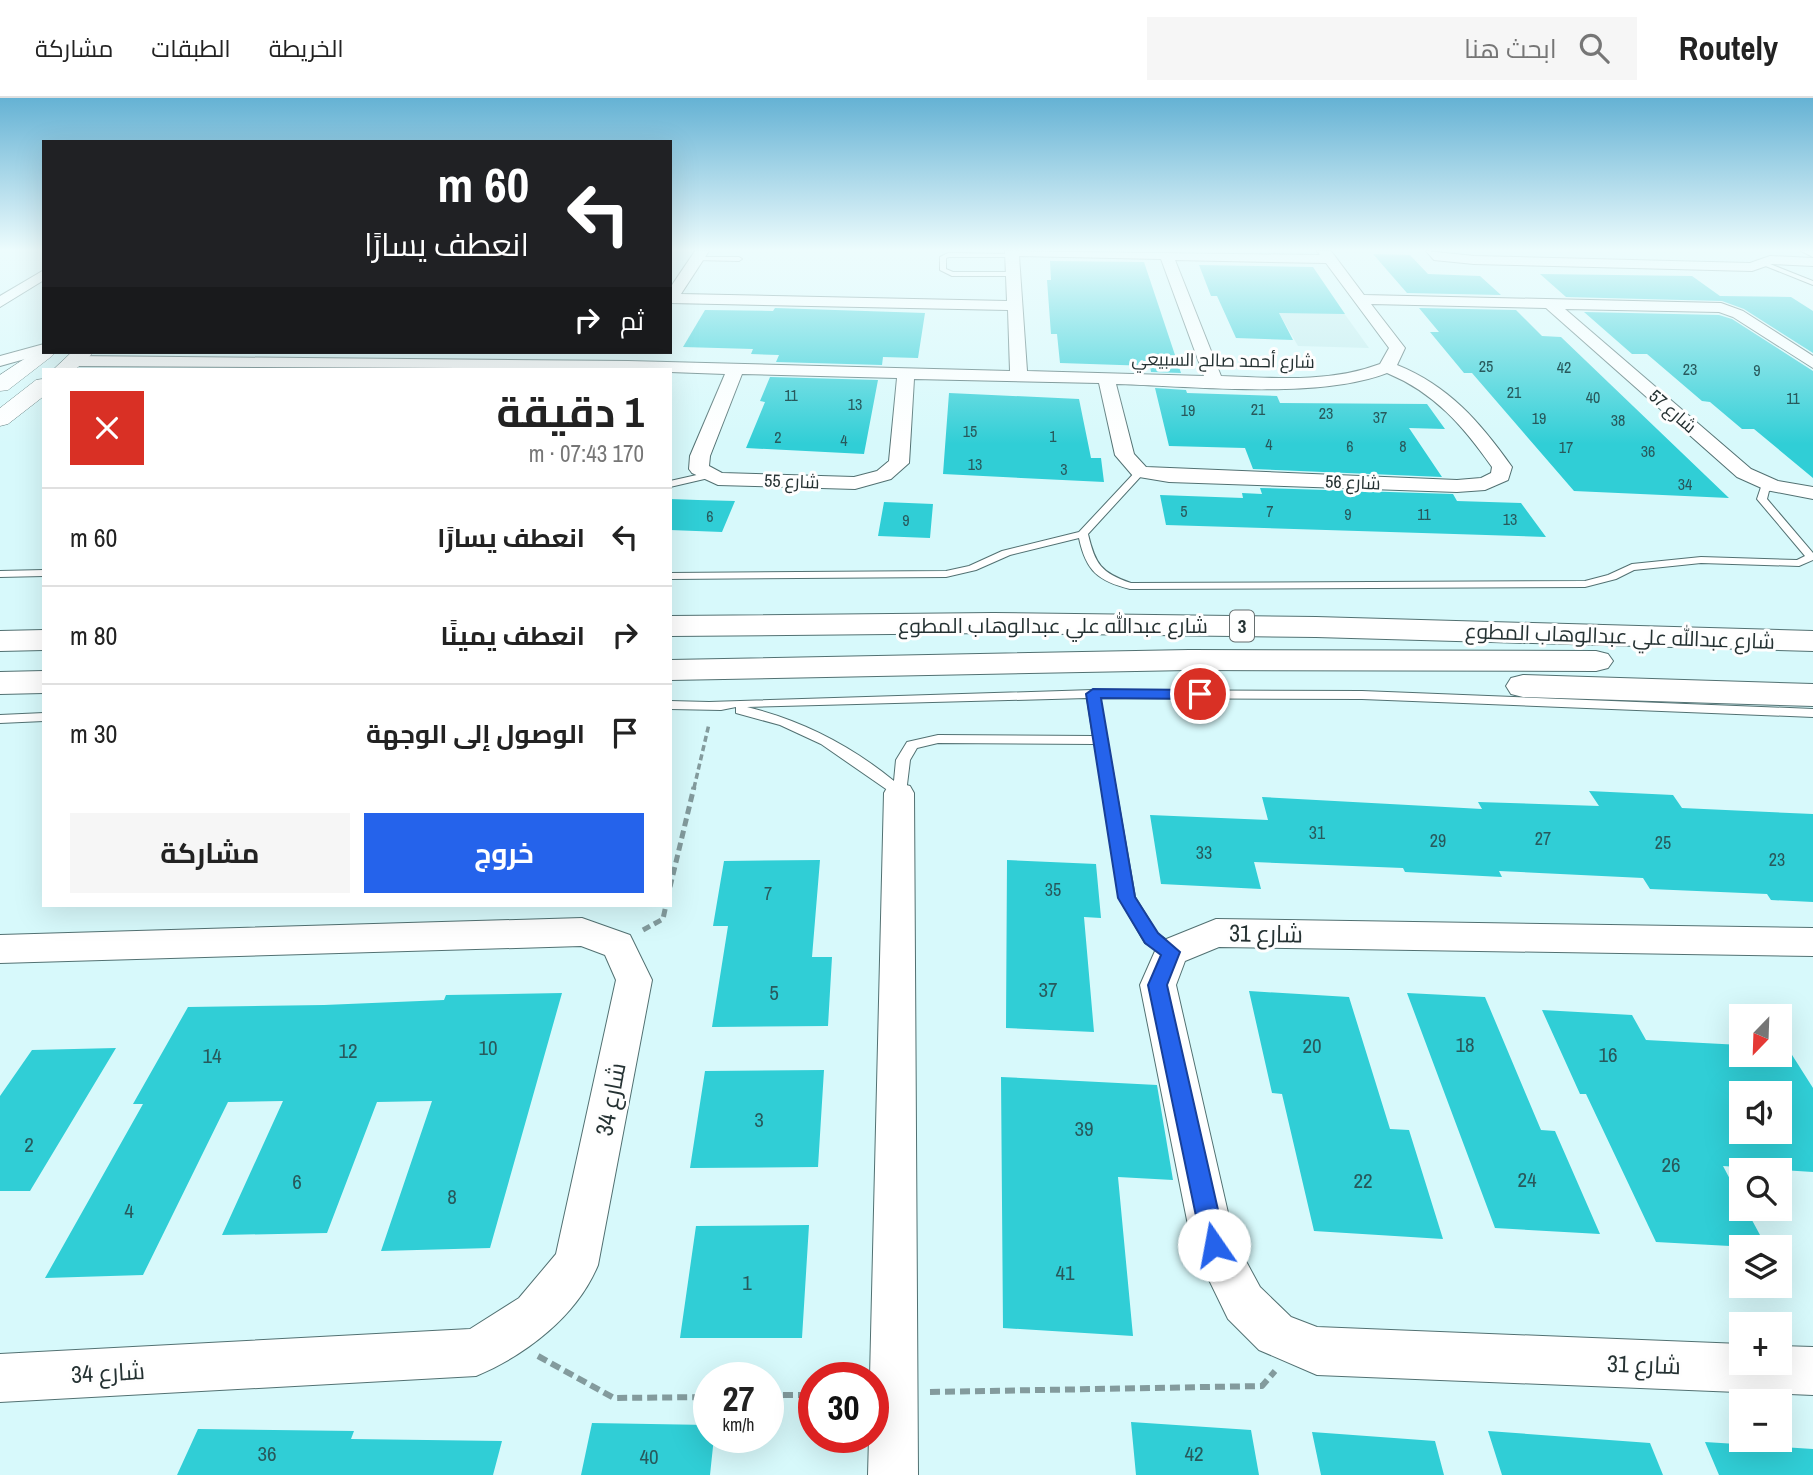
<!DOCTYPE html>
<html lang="ar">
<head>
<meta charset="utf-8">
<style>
  :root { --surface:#fff; --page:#f6f6f6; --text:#222; --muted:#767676; --line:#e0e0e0; --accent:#2563eb }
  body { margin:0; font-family:"Archivo Narrow",Cairo,sans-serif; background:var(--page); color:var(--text); direction:rtl; height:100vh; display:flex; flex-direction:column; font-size:26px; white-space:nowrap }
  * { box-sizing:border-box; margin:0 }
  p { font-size:23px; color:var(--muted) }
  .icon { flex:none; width:38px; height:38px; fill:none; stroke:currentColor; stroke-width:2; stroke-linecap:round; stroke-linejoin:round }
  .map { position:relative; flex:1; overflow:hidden; direction:ltr }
  .panel { position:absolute; left:42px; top:270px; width:630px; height:539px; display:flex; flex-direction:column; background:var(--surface); border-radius:0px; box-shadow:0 7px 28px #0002; direction:rtl }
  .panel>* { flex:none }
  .top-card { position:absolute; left:42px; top:42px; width:630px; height:214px; border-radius:0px; box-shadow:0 7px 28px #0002; direction:rtl; background:#202124; color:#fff; overflow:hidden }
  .needle { width:46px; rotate:203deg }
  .tools { position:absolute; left:1729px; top:906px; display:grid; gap:14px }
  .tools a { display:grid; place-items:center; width:63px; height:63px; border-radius:0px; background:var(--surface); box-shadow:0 7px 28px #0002; font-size:35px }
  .speed { position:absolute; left:693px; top:1264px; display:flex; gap:14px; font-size:35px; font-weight:700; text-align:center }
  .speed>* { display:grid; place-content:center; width:91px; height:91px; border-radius:50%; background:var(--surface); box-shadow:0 7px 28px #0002; line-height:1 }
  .speed small { font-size:18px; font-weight:400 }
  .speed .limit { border:10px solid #d22; background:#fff; color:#111 }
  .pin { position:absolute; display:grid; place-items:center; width:60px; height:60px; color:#fff; margin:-30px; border:4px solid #fff; border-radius:50%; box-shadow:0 2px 7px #0007 }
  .me { position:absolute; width:77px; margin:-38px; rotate:348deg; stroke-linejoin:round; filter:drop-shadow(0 0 5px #0008) }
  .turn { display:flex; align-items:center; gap:24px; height:147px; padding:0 28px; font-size:32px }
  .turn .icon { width:91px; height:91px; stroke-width:2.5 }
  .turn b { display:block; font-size:49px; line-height:60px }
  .then { display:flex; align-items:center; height:66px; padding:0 28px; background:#0003; gap:14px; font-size:26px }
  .round { display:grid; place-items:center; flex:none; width:74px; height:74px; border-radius:0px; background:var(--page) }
  .head { display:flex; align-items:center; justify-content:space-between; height:119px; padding:0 28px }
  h1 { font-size:42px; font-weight:700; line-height:52px }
  .primary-button { display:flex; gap:14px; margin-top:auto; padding:14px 28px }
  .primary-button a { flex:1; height:80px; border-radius:0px; background:var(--accent); color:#fff; font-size:28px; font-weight:700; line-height:80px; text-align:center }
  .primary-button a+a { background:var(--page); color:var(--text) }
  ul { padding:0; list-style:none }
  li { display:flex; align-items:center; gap:21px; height:98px; padding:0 28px; border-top:2px solid var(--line) }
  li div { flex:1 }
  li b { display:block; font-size:26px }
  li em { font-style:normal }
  header { display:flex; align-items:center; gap:42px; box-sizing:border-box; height:98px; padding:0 35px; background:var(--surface); border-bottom:2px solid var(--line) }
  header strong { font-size:33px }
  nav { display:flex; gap:38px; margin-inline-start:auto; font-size:24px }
  .search { width:490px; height:63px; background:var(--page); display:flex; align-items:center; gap:18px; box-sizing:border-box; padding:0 24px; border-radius:0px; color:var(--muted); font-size:26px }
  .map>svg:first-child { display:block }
  .built { fill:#c1ecee }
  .building { fill:#30ced6; fill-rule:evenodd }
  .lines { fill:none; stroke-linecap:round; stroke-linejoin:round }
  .service-casing { stroke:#527172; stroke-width:2 }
  .minor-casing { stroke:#527172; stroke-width:2 }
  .tertiary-casing { stroke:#527172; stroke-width:1 }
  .primary-casing { stroke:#527172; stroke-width:2 }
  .path-far2 { stroke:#839b9d; stroke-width:3.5; stroke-dasharray:6 3.5; stroke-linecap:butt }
  .path-far1 { stroke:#839b9d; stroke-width:5; stroke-dasharray:8 4.5; stroke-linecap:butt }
  .path { stroke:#839b9d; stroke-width:6; stroke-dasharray:10 5; stroke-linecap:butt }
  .service { fill:#fff; fill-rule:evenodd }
  .minor { fill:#fff; fill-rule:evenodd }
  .tertiary { fill:#fff; fill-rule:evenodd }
  .primary { fill:#fff; fill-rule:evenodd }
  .route { fill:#2563eb; stroke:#184099; stroke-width:2 }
  .labels { text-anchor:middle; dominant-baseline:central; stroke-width:6; stroke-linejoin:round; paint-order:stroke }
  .far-number-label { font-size:16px; fill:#28595c }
  .far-street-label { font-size:18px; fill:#253233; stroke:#fefefe }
  .number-label { font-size:18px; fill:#28595c }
  .shield { fill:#fefefe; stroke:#666f70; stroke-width:2 }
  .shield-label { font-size:19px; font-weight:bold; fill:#253233 }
  .street-label { font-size:21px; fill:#253233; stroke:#fefefe }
  .near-number-label { font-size:21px; fill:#28595c }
  .near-street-label { font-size:24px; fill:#253233; stroke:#fefefe }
</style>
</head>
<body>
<header>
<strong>Routely</strong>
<div class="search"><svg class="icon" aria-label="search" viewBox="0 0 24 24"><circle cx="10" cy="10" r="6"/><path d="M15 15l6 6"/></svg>ابحث هنا</div>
<nav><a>الخريطة</a><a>الطبقات</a><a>مشاركة</a></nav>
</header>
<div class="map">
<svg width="1813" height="1377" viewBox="0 0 1813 1377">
  <rect width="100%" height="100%" fill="#d7f9fb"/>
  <!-- built -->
  <path class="built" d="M1272 203 1336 204 1369 250 1298 248Z"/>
  <!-- building -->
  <path class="building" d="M1373 156 1410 157 1428 176 1480 178 1501 197 1407 195Z
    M1050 163 1144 164 1181 275 1151 274 1150 268 1060 265 1057 236H1051L1047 182H1051Z
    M1199 167 1313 169 1345 216 1279 215 1293 242 1236 240 1217 198H1211Z
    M1540 176 1692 178 1720 198 1791 199 1813 213V255L1744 211 1722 203 1566 199Z
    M775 210 925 215 918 260 883 259 882 267 776 264 779 257 751 256 753 251 683 249 705 212 773 213Z
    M1419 210 1516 212 1542 238 1561 239 1729 400 1574 393 1472 275H1464L1430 234H1439Z
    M1584 214 1719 217 1732 221 1813 273V380L1754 331H1742L1710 304 1702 303 1647 256H1632Z
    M770 279 878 282 864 356 746 350 765 304 760 303Z
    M1155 290 1186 292 1187 295 1277 298 1280 305 1427 306 1445 331 1409 330 1442 379 1253 371 1245 350 1169 348Z
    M949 295 1079 301 1091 360H1101L1104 384 943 376Z
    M1260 390 1453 396 1457 403 1521 405 1546 439 1166 427 1160 397 1243 400 1242 395 1262 396Z
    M670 401 698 402 735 403 722 434 670 432Z
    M884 404 933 406 930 440 878 438Z
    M1589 693 1673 697 1682 710 1813 716V804L1771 802 1767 796 1650 791 1643 780 1499 773 1502 779 1405 774 1403 770 1254 764 1261 791 1161 786 1150 717 1268 722 1262 699 1482 711 1478 704 1599 708Z
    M820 762 812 859H832L828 928 712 929 728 828H713L724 763Z
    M1007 762 1096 766 1101 820 1084 819 1094 934 1006 930Z
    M1249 893 1349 899 1390 1031 1409 1032 1443 1141 1314 1133 1282 996 1272 995Z
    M562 895 490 1150 381 1153 432 1003 377 1004 327 1135 222 1137 283 1003 228 1004 143 1177 45 1180 143 1006H133L188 909 324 907 444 902 446 897Z
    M1407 895 1485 899 1541 1032 1555 1033 1600 1136 1495 1130Z
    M1542 912 1632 917 1646 942 1741 947V957H1780V949H1787L1813 990V1074L1723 1068 1741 1102V1111H1746L1767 1150 1656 1144 1586 996H1580ZM1741 996H1780V1034H1741Z
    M116 950 30 1093H0V998L32 952Z
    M824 972 818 1069 690 1070 705 973Z
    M1001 979 1157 987 1173 1082 1118 1079 1133 1238 1003 1230Z
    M809 1127 802 1240H680L696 1128Z
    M1131 1324 1251 1332 1259 1377H1136Z
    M592 1325 709 1327V1339H714L710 1377H581Z
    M198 1331 354 1333 351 1341 502 1343 493 1377H177Z
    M1488 1333 1650 1345 1663 1377H1502Z
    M1312 1334 1435 1343 1444 1377H1321Z
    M1705 1344 1813 1351V1377H1719Z"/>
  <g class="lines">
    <!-- service casing -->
    <g class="service-casing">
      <path id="service" d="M948 155 1015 156 1013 159H949L946 160V171L953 174H1014L1017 176 1014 178H952L940 172V159Z
        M695 159H739L742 161 739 163 697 162Z
        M1765 164 1813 183V187L1763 167Z
        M1140 371 1145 374 1143 376 1088 436C1095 466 1101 475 1131 485L1585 483 1608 477 1632 466 1701 459 1797 462 1805 458 1757 401 1761 389 1773 385 1778 388 1769 393 1767 401 1813 455V462L1799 468 1701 465 1634 472 1616 481 1585 489 1130 491C1098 483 1086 473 1079 440L1010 457 976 472 946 479 670 481V475L946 473 969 468 1002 453 1079 434 1137 372Z
        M710 374 715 377 713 379 670 389V383Z
        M44 472V478L0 479V473Z
        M1093 592 1362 593 1813 611V619L1362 601 1100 600 1135 799 1157 835 1177 849 1179 854 1177 859 1171 861 1145 845 1119 800 1095 646 938 645 917 650 910 662 906 695 899 700 821 646 780 627 736 615V609L721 612 670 611V603L709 604ZM1087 600 1093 638 938 637 907 644 896 662 894 683C850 647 801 622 747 609Z
        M44 615V623L0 625V617Z"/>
    </g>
    <!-- minor casing -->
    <g class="minor-casing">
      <path id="minor" d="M695 153H709L681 196 1007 203 1005 153 1320 157 1317 153H1331L1364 197 1721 205 1743 213 1813 258V270L1733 219 1719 214 1565 211 1751 371 1778 383 1813 389V401L1766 392 1737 379 1546 210 1371 206 1405 250 1397 267C1449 288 1480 324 1512 369L1508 382 1485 392 1457 394 1169 384 1133 378 1115 357 1099 285 914 281 909 365 891 381 855 391 718 387 692 375 689 371 690 358 725 276 670 274V271L74 268 66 263 74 258 628 263 1010 273 1008 212 670 205V190ZM1019 158 1161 161 1204 278 1027 273ZM1175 162 1326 165 1389 250 1380 266C1330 285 1274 280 1221 278ZM1387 275C1435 295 1463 328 1492 369L1491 375 1481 380 1457 382 1146 369 1134 356 1116 286C1194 288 1317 302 1387 275ZM742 276 897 280 889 363 877 373 854 379 722 375 709 368 710 358Z
        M1426 153 1474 158 1750 165 1770 158 1813 160V168L1772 166 1752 173 1474 166 1434 162Z
        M44 172V182L0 209V198Z
        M44 246V254H50L0 268V258Z
        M899 685 910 688 914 695 918 1377H868L869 1339H873V1279H870L884 695 888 688Z
        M582 820 630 837 652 882 598 1167C577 1218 526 1257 476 1278L0 1304V1256L470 1231 519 1200 556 1156 616 882 605 857 581 848 0 865V837Z
        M1216 821 1813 830V858L1219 849 1185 863 1176 887 1234 1141 1260 1189 1291 1219 1317 1229 1741 1246V1265H1780V1248L1813 1249V1297L1317 1277 1259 1252 1228 1221 1192 1147 1140 887 1159 844Z"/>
    </g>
    <!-- tertiary casing -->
    <g class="tertiary-casing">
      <path id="tertiary" d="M44 248V254H55L52 258 8 292 0 293V277Z
        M72 254H94L76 271H54Z
        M44 281V298L8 326 0 328V310L36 282Z"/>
    </g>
    <!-- primary casing -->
    <g class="primary-casing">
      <path id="primary" d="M1801 153H1813V159Z
        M994 515 1316 519 1813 533V553L1316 539 994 535 670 538V518Z
        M44 532V552L0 553V533Z
        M1189 552 1596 553 1608 556 1613 563 1608 570 1596 573 1189 572 670 582V562Z
        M44 573V595L0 596V574Z
        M1523 577 1813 586V608L1523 599 1511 596 1506 588 1511 580Z"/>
    </g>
    <!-- path-far2 -->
    <path class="path-far2" d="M694 690 709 626"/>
    <!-- path-far1 -->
    <path class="path-far1" d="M670 789 694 689
      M643 832 663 821 666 807"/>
    <!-- path -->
    <path class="path" d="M538 1258 614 1300 709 1299
      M930 1294 1262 1288 1275 1273
      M768 1297H814"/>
    <!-- service -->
    <use href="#service" class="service"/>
    <!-- minor -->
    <use href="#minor" class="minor"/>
    <!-- tertiary -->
    <use href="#tertiary" class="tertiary"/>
    <!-- primary -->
    <use href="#primary" class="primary"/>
  </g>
  <!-- sky -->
  <linearGradient id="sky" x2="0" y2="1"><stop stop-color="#65b2d4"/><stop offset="0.44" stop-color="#edfcfd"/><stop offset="1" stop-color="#edfcfd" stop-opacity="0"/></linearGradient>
  <rect width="1813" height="346" fill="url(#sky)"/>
  <!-- route -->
  <path class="route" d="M1093 591 1200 592 1208 596 1200 601 1101 600 1135 799 1158 835 1180 854 1167 887 1226 1147 1222 1155 1214 1159 1206 1155 1202 1147 1148 887 1161 857 1145 845 1118 800 1086 596Z"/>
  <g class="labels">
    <!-- far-number labels -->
    <g class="far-number-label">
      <text x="1486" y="268">25</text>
      <text x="1564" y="269">42</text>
      <text x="1690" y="271">23</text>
      <text x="1757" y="272">9</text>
      <text x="1514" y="294">21</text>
      <text x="791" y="297">11</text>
      <text x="1593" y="299">40</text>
      <text x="1793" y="300">11</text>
      <text x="855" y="306">13</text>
      <text x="1258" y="311">21</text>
      <text x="1188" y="312">19</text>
      <text x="1326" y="315">23</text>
      <text x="1380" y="319">37</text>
      <text x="1539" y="320">19</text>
      <text x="1618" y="322">38</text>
      <text x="970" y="333">15</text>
      <text x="1053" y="338">1</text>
      <text x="778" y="339">2</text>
      <text x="844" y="342">4</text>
      <text x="1269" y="346">4</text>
      <text x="1350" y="348">6</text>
      <text x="1403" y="348">8</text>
      <text x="1566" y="349">17</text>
      <text x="1648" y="353">36</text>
      <text x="975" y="366">13</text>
      <text x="1064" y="371">3</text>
      <text x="1685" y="386">34</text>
      <text x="1184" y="413">5</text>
      <text x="1270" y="413">7</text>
      <text x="1348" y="416">9</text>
      <text x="1424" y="416">11</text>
      <text x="710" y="418">6</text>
      <text x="1510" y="421">13</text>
      <text x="906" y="422">9</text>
    </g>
    <!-- far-street labels -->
    <g class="far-street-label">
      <text transform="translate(1223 262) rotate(1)">شارع أحمد صالح السبيعي</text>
      <text transform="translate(1673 313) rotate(41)">شارع 57</text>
      <text transform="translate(792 383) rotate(2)">شارع 55</text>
      <text transform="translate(1353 384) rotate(2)">شارع 56</text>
    </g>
    <!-- number labels -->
    <g class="number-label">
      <text x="1317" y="734">31</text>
      <text x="1543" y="740">27</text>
      <text x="1438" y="742">29</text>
      <text x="1663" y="744">25</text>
      <text x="1204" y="754">33</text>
      <text x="1777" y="761">23</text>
      <text x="1053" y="791">35</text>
      <text x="768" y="795">7</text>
    </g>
    <!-- shield labels -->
    <rect class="shield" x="1230" y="512.5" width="24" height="31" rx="5"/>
    <g class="shield-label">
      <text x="1242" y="528">3</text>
    </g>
    <!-- street labels -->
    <g class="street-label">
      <text x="1053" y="527">شارع عبدالله علي عبدالوهاب المطوع</text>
      <text transform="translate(1620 538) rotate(2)">شارع عبدالله علي عبدالوهاب المطوع</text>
    </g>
    <!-- near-number labels -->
    <g class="near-number-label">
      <text x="1048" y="891">37</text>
      <text x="774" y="894">5</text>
      <text x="1465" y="946">18</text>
      <text x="1312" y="947">20</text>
      <text x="488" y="949">10</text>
      <text x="348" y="952">12</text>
      <text x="1608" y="956">16</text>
      <text x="212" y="957">14</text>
      <text x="759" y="1021">3</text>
      <text x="1084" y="1030">39</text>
      <text x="29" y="1046">2</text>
      <text x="1671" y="1066">26</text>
      <text x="1527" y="1081">24</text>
      <text x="1363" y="1082">22</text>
      <text x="297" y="1083">6</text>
      <text x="452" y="1098">8</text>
      <text x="129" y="1112">4</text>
      <text x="1065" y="1174">41</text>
      <text x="747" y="1184">1</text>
      <text x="267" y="1355">36</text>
      <text x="1194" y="1355">42</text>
      <text x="649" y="1358">40</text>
    </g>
    <!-- near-street labels -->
    <g class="near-street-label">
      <text transform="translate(1266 835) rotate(1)">شارع 31</text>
      <text transform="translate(610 1001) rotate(-79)">شارع 34</text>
      <text transform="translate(1644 1266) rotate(2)">شارع 31</text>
      <text transform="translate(108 1274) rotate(-3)">شارع 34</text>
    </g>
  </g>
</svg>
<div class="tools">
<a><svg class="needle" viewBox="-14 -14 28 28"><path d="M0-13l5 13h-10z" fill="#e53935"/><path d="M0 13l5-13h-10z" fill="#767676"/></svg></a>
<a><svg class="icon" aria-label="sound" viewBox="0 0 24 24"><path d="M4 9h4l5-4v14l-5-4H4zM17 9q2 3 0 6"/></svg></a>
<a><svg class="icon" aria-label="search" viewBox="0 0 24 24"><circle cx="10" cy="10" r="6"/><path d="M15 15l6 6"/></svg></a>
<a><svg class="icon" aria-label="layers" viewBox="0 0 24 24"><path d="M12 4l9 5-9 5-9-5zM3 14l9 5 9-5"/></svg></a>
<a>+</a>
<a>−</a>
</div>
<div class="speed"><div>27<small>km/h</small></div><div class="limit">30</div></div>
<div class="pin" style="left:1200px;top:596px;background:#d93025"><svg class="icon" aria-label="arrive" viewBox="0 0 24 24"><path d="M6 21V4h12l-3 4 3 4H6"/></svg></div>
<svg class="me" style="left:1214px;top:1147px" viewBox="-20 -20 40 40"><circle r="19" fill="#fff"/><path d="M0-13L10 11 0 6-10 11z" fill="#2563eb"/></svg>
<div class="top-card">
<div class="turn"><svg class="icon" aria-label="left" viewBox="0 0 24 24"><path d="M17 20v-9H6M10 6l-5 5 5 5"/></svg><div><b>60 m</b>انعطف يسارًا</div></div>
<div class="then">ثم<svg class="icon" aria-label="right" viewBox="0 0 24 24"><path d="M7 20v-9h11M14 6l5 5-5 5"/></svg></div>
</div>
<section class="panel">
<div class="head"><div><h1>1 دقيقة</h1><p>170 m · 07:43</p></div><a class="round" style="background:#d93025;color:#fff"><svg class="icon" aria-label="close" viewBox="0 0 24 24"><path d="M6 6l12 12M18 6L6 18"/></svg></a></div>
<ul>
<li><svg class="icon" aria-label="left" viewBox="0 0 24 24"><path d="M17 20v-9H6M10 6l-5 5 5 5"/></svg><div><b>انعطف يسارًا</b></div><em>60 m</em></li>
<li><svg class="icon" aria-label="right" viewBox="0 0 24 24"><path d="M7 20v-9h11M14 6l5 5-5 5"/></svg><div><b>انعطف يمينًا</b></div><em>80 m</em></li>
<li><svg class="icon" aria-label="arrive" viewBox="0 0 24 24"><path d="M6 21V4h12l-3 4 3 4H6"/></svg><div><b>الوصول إلى الوجهة</b></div><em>30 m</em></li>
</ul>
<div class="primary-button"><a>خروج</a><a>مشاركة</a></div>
</section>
</div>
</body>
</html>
